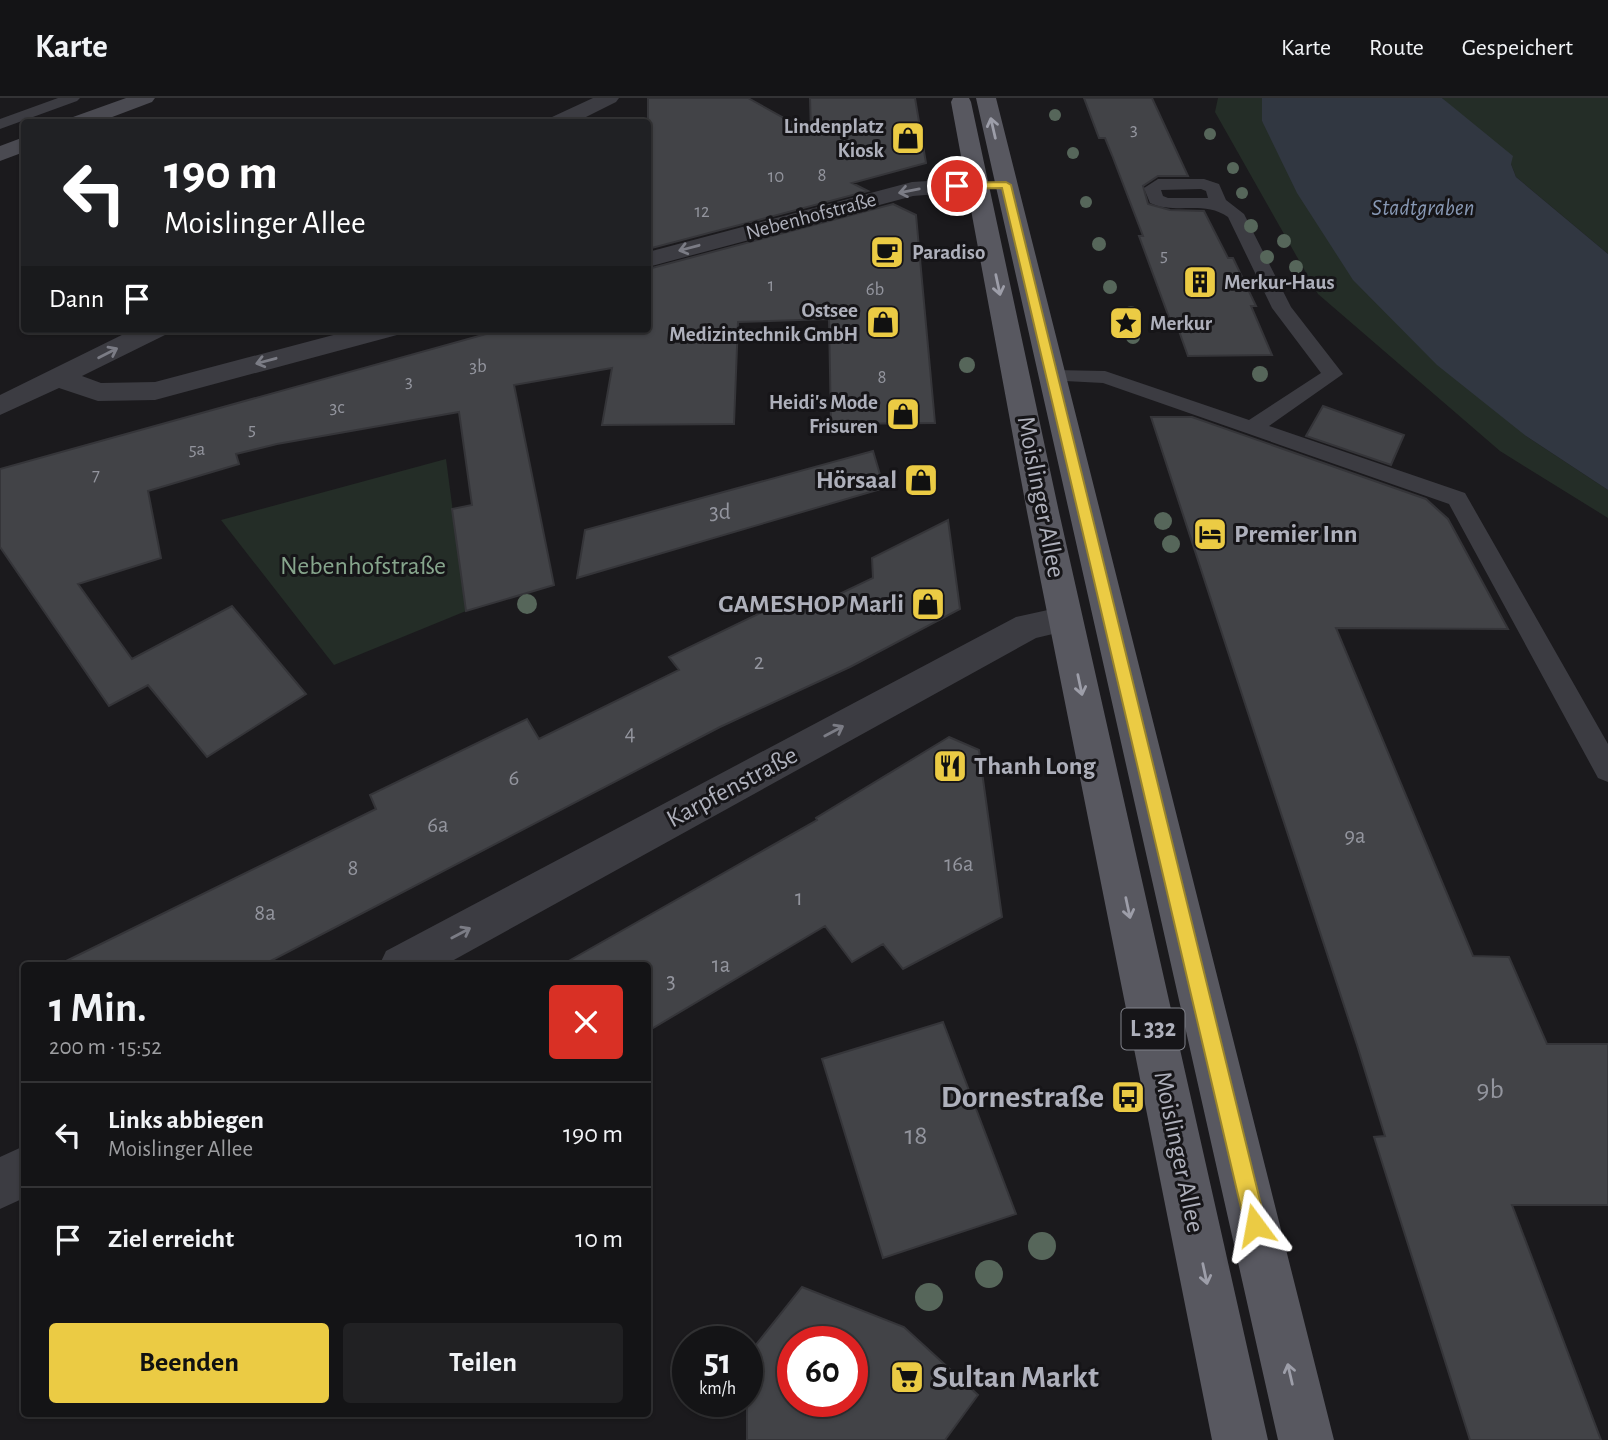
<!DOCTYPE html>
<html lang="de">
<head>
<meta charset="utf-8">
<style>
  :root { --surface:#141416; --page:#212123; --text:#f1f3f6; --muted:#9d9ea1; --line:#333335; --accent:#ebcb44 }
  body { margin:0; font-family:"Alegreya Sans",sans-serif; background:var(--page); color:var(--text); height:100vh; display:flex; flex-direction:column; font-size:26px; white-space:nowrap }
  * { box-sizing:border-box; margin:0 }
  p { font-size:23px; color:var(--muted) }
  .icon { flex:none; width:38px; height:38px; fill:none; stroke:currentColor; stroke-width:2; stroke-linecap:round; stroke-linejoin:round }
  .map { position:relative; flex:1; overflow:hidden }
  .panel { position:absolute; left:21px; top:864px; width:630px; height:455px; display:flex; flex-direction:column; background:var(--surface); border-radius:7px; box-shadow:0 2px 5px #0004,0 0 0 2px var(--line) }
  .panel>* { flex:none }
  .top-card { position:absolute; left:21px; top:21px; width:630px; height:214px; border-radius:7px; box-shadow:0 2px 5px #0004,0 0 0 2px var(--line); background:#202124; color:#fff; overflow:hidden }
  .speed { position:absolute; left:672px; top:1228px; display:flex; gap:14px; font-size:35px; font-weight:700; text-align:center }
  .speed>* { display:grid; place-content:center; width:91px; height:91px; border-radius:50%; background:var(--surface); box-shadow:0 2px 5px #0004,0 0 0 2px var(--line); line-height:1 }
  .speed small { font-size:18px; font-weight:400 }
  .speed .limit { border:10px solid #d22; background:#fff; color:#111 }
  .pin { position:absolute; display:grid; place-items:center; width:60px; height:60px; color:#fff; margin:-30px; border:4px solid #fff; border-radius:50%; box-shadow:0 2px 7px #0007 }
  .me { position:absolute; width:77px; margin:-38px; rotate:347deg; stroke-linejoin:round; filter:drop-shadow(0 0 5px #0008) }
  .turn { display:flex; align-items:center; gap:24px; height:147px; padding:0 28px; font-size:32px }
  .turn .icon { width:91px; height:91px; stroke-width:2.5 }
  .turn b { display:block; font-size:49px; line-height:60px }
  .then { display:flex; align-items:center; height:66px; padding:0 28px; background:#0003; gap:14px; font-size:26px }
  .round { display:grid; place-items:center; flex:none; width:74px; height:74px; border-radius:7px; background:var(--page) }
  .summary { display:flex; align-items:center; justify-content:space-between; height:119px; padding:0 28px }
  h1 { font-size:42px; font-weight:700; line-height:52px }
  .cta { display:flex; gap:14px; margin-top:auto; padding:14px 28px }
  .cta a { flex:1; height:80px; border-radius:7px; background:var(--accent); color:#111; font-size:28px; font-weight:700; line-height:80px; text-align:center }
  .cta a+a { background:var(--page); color:var(--text) }
  ul { padding:0; list-style:none }
  li { display:flex; align-items:center; gap:21px; height:105px; padding:0 28px; border-top:2px solid var(--line) }
  li div { flex:1 }
  li b { display:block; font-size:26px }
  li em { font-style:normal }
  header { display:flex; align-items:center; gap:42px; box-sizing:border-box; height:98px; padding:0 35px; background:var(--surface); border-bottom:2px solid var(--line) }
  header strong { font-size:33px }
  nav { display:flex; gap:38px; margin-inline-start:auto; font-size:24px }
  .map>svg:first-child { display:block }
  .green { fill:#242d27 }
  .water { fill:#313741 }
  .building { fill:#424347; stroke:#353539; stroke-width:2; fill-rule:evenodd }
  .lines { fill:none; stroke-linecap:round; stroke-linejoin:round }
  .lane { fill:#3c3c42; fill-rule:evenodd }
  .street { fill:#3c3c42; fill-rule:evenodd }
  .secondary { fill:#4a4a51; fill-rule:evenodd }
  .primary { fill:#585860; fill-rule:evenodd }
  .tree { fill:#56665a }
  .oneway { stroke:#9d9ea9 }
  .oneway2 { stroke:#7b7c85 }
  .route { fill:#ebcb44; stroke:#99842c; stroke-width:2 }
  .labels { text-anchor:middle; dominant-baseline:central; stroke-width:6; stroke-linejoin:round; paint-order:stroke }
  .far-number-label { font-size:19px; fill:#93959e }
  .far-poi-label { font-size:21px; font-weight:bold; fill:#aeb0bb; stroke:#161518; text-anchor:end }
  .far-street-label { font-size:21px; fill:#aeb0bb; stroke:#161518 }
  .far-water-label { font-size:23px; font-style:italic; fill:#8798b4; stroke:#161518 }
  .number-label { font-size:23px; fill:#93959e }
  .shield { fill:#161518; stroke:#80828a; stroke-width:2 }
  .shield-label { font-size:24px; font-weight:bold; fill:#aeb0bb }
  .poi-label { font-size:26px; font-weight:bold; fill:#aeb0bb; stroke:#161518; text-anchor:end }
  .street-label { font-size:26px; fill:#aeb0bb; stroke:#161518 }
  .park-label { font-size:26px; fill:#86a58c; stroke:#161518 }
  .near-number-label { font-size:28px; fill:#93959e }
  .near-poi-label { font-size:32px; font-weight:bold; fill:#aeb0bb; stroke:#161518; text-anchor:end }
</style>
</head>
<body>
<header>
<strong>Karte</strong>
<nav><a>Karte</a><a>Route</a><a>Gespeichert</a></nav>
</header>
<div class="map">
<svg width="1608" height="1342" viewBox="0 0 1608 1342">
  <rect width="100%" height="100%" fill="#1b1a1d"/>
  <!-- green -->
  <path class="green" d="M1218 0H1262V23L1526 338 1608 392V420L1500 353 1318 196 1215 14Z
    M1442 0H1608V156L1516 79 1511 66Z
    M446 361 466 513 334 567 221 422Z"/>
  <!-- water -->
  <path class="water" d="M1262 0H1442L1513 58 1511 66 1516 79 1608 156V392L1526 338 1437 267 1353 182 1297 95 1262 23Z"/>
  <!-- building -->
  <path class="building" d="M648 0H748L811 35 810 0H915L926 65 852 85 868 93 648 151Z
    M1084 0H1152L1188 78H1158L1143 88 1148 106 1170 112 1204 113 1228 160H1233L1256 208H1251L1272 257 1188 258 1179 233H1174L1139 138H1143L1112 57 1105 40H1099Z
    M893 106 916 117 935 325 831 326 829 221 738 224 734 326 602 327 612 270 514 287 554 487 466 513 452 411 472 407 459 314 277 346 236 356 239 366 148 393 161 460 78 486 132 561 232 508 306 596 207 659 148 587 109 608 0 449V371L504 231H648V171Z
    M1323 308 1404 337 1391 367 1306 338Z
    M1151 319H1192L1426 401 1448 421 1508 531 1336 530 1473 858 1509 859 1547 946H1608V1107H1512L1601 1342H1470L1374 1039 1385 1038 1357 947Z
    M873 353 884 390 577 480 585 432Z
    M948 422 960 511 850 569 720 629 261 868H56L376 711 370 697 527 621 539 641 679 572 669 559 793 499 804 513 873 480 872 460Z
    M949 639 979 652 1002 819 903 871 883 846 852 864 825 828 648 933V868H560L817 722 816 720Z
    M943 924 1016 1116 883 1160 822 961Z
    M802 1189 904 1229 978 1297 945 1342H747V1258ZM793 1244H852V1304H793Z"/>
  <g class="lines">
    <!-- lane -->
    <path class="lane" d="M58 0H80L77 3 0 31V21Z
      M1158 81H1204L1219 86 1226 102 1244 116 1291 209 1343 276 1269 328 1465 395 1608 646V684L1598 680 1449 406 1103 285 1046 282 1043 278 1046 274 1053 272 1105 273 1249 322 1321 275 1272 210 1228 119C1203 102 1177 117 1150 105L1144 90ZM1201 91 1206 93 1208 100H1168L1163 98 1161 92Z"/>
    <!-- street -->
    <path class="street" d="M593 0H619L616 4 576 24H549L552 19Z
      M977 80 985 82 989 87 985 92 913 98 648 169V154L912 84Z
      M134 231H168L165 237 82 278 101 285 155 284 356 231H400L397 237 155 302 98 303 59 290 0 317V297Z
      M1066 508 1078 512 1083 521 1078 530 1036 540 443 868H379L386 853 1016 519Z
      M24 1048V1100L0 1111V1059Z"/>
    <!-- secondary -->
    <path class="secondary" d="M126 0H155L152 4 99 24H70L73 19Z
      M24 39V54L0 63V48Z"/>
    <!-- primary -->
    <path class="primary" d="M953 0H969L971 4 1059 414 1268 1342H1212L1027 414 951 4Z
      M976 0H996L1334 1342H1278Z"/>
  </g>
  <!-- trees -->
  <g class="tree">
    <circle cx="1055" cy="17" r="6"/>
    <circle cx="1210" cy="36" r="6"/>
    <circle cx="1073" cy="55" r="6"/>
    <circle cx="1233" cy="70" r="6"/>
    <circle cx="1242" cy="95" r="6"/>
    <circle cx="1086" cy="104" r="6"/>
    <circle cx="1251" cy="128" r="7"/>
    <circle cx="1284" cy="143" r="7"/>
    <circle cx="1099" cy="146" r="7"/>
    <circle cx="1267" cy="159" r="7"/>
    <circle cx="1296" cy="169" r="7"/>
    <circle cx="1110" cy="189" r="7"/>
    <circle cx="1131" cy="215" r="7"/>
    <circle cx="1133" cy="239" r="7"/>
    <circle cx="967" cy="267" r="8"/>
    <circle cx="1260" cy="276" r="8"/>
    <circle cx="1163" cy="423" r="9"/>
    <circle cx="1171" cy="446" r="9"/>
    <circle cx="527" cy="506" r="10"/>
    <circle cx="1042" cy="1148" r="14"/>
    <circle cx="989" cy="1176" r="14"/>
    <circle cx="929" cy="1199" r="14"/>
  </g>
  <!-- one-way arrows -->
  <defs><path id="oneway-shaft" d="M-6 0H5M1.5-3L5.5 0L1.5 3" fill="none" stroke-width="1.6" stroke-linecap="round" stroke-linejoin="round" transform="scale(1.75)"/></defs>
  <g class="oneway">
    <use href="#oneway-shaft" transform="translate(993 30) rotate(-103)"/>
    <use href="#oneway-shaft" transform="translate(998 187) rotate(78)"/>
    <use href="#oneway-shaft" transform="translate(1080 587) rotate(78)"/>
    <use href="#oneway-shaft" transform="translate(1128 810) rotate(78)"/>
    <use href="#oneway-shaft" transform="translate(1205 1176) rotate(78)"/>
    <use href="#oneway-shaft" transform="translate(1290 1276) rotate(-103)"/>
  </g>
  <g class="oneway2">
    <use href="#oneway-shaft" transform="translate(909 93) rotate(169)"/>
    <use href="#oneway-shaft" transform="translate(689 150) rotate(165)"/>
    <use href="#oneway-shaft" transform="translate(108 255) rotate(-27)"/>
    <use href="#oneway-shaft" transform="translate(266 263) rotate(165)"/>
    <use href="#oneway-shaft" transform="translate(834 633) rotate(-28)"/>
    <use href="#oneway-shaft" transform="translate(461 835) rotate(-28)"/>
  </g>
  <!-- route -->
  <path class="route" d="M1006 84 1011 87 1266 1127 1263 1135 1255 1138 1248 1135 1245 1127 1002 90 957 91 952 88 957 85Z"/>
  <!-- icons -->
  <defs>
    <g id="shop-square" transform="scale(1.75)"><rect x="-9" y="-9" width="18" height="18" rx="4" fill="#ebcb44" stroke="#161518"/><path d="M-5-2.5h2.3a2.7 3.5 0 0 1 5.4 0H5L5.5 6h-11ZM-1.5-2.5h3a1.5 2.3 0 0 0-3 0Z" fill="#111"/></g>
    <g id="cafe-square" transform="scale(1.75)"><rect x="-9" y="-9" width="18" height="18" rx="4" fill="#ebcb44" stroke="#161518"/><path d="M-5.5-4.5H6V0H3Q3 3.5 0 3.5H-2.5Q-5.5 3.5-5.5 0ZM3-3.2v2h1.7v-2ZM-6 4.5H4V6H-6Z" fill="#111"/></g>
    <g id="building-square" transform="scale(1.75)"><rect x="-9" y="-9" width="18" height="18" rx="4" fill="#ebcb44" stroke="#161518"/><path d="M-4-6H4V6H1V3H-1V6H-4ZM-2.5-4.3h1.7v1.8h-1.7ZM.8-4.3h1.7v1.8H.8ZM-2.5-1h1.7V.8h-1.7ZM.8-1h1.7V.8H.8Z" fill="#111"/></g>
    <g id="sight-square" transform="scale(1.75)"><rect x="-9" y="-9" width="18" height="18" rx="4" fill="#ebcb44" stroke="#161518"/><path d="M0-6L1.8-2.2L6-1.7L2.9 1.2L3.7 5.4L0 3.3L-3.7 5.4L-2.9 1.2L-6-1.7L-1.8-2.2Z" fill="#111"/></g>
    <g id="hotel-square" transform="scale(1.75)"><rect x="-9" y="-9" width="18" height="18" rx="4" fill="#ebcb44" stroke="#161518"/><path d="M-6-4.5h1.5V1H6V5H4.5V3h-9V5H-6ZM-4 0a1.8 1.8 0 1 1 3.6 0ZM.5 0V-2.5h3Q6-2.5 6 0Z" fill="#111"/></g>
    <g id="restaurant-square" transform="scale(1.75)"><rect x="-9" y="-9" width="18" height="18" rx="4" fill="#ebcb44" stroke="#161518"/><path d="M-5-6h1v4h1v-4h1v4h1v-4h1v5L-1.5 .5V6h-2V.5L-5-1ZM5-6V6H3V1.5H1.5Q1.5-4 5-6Z" fill="#111"/></g>
    <g id="bus-square" transform="scale(1.75)"><rect x="-9" y="-9" width="18" height="18" rx="4" fill="#ebcb44" stroke="#161518"/><path d="M-5-6H5V4H4V6H2V4H-2V6H-4V4H-5ZM-3.5-4V0h7V-4ZM-3.5 1.2v1.5H-2V1.2ZM2 1.2v1.5H3.5V1.2Z" fill="#111"/></g>
    <g id="supermarket-square" transform="scale(1.75)"><rect x="-9" y="-9" width="18" height="18" rx="4" fill="#ebcb44" stroke="#161518"/><path d="M-6-5.5h2.5l.6 2H6L4.5 2H-2.5L-4.4-4H-6ZM-1.5 3.2a1.3 1.3 0 1 0 .1 0ZM3 3.2a1.3 1.3 0 1 0 .1 0Z" fill="#111"/></g>
  </defs>
  <g fill-rule="evenodd">
    <use href="#shop-square" x="908" y="40"/>
    <use href="#cafe-square" x="887" y="154"/>
    <use href="#building-square" x="1200" y="184"/>
    <use href="#shop-square" x="883" y="224"/>
    <use href="#sight-square" x="1126" y="225"/>
    <use href="#shop-square" x="903" y="316"/>
    <use href="#shop-square" x="921" y="382"/>
    <use href="#hotel-square" x="1210" y="436"/>
    <use href="#shop-square" x="928" y="506"/>
    <use href="#restaurant-square" x="950" y="668"/>
    <use href="#bus-square" x="1128" y="999"/>
    <use href="#supermarket-square" x="907" y="1279"/>
  </g>
  <g class="labels">
    <!-- far-number labels -->
    <g class="far-number-label">
      <text x="1134" y="31">3</text>
      <text x="822" y="77">8</text>
      <text x="776" y="78">10</text>
      <text x="702" y="113">12</text>
      <text x="1164" y="157">5</text>
      <text x="771" y="187">1</text>
      <text x="875" y="191">6b</text>
      <text x="478" y="268">3b</text>
      <text x="882" y="279">8</text>
      <text x="409" y="283">3</text>
      <text x="337" y="309">3c</text>
      <text x="252" y="331">5</text>
      <text x="197" y="351">5a</text>
      <text x="96" y="377">7</text>
    </g>
    <!-- far-poi labels -->
    <g class="far-poi-label">
      <text x="884" y="28">Lindenplatz<tspan x="884" dy="24">Kiosk</tspan></text>
      <text x="912" y="154" text-anchor="start">Paradiso</text>
      <text x="1224" y="184" text-anchor="start">Merkur-Haus</text>
      <text x="858" y="212">Ostsee<tspan x="858" dy="24">Medizintechnik GmbH</tspan></text>
      <text x="1150" y="225" text-anchor="start">Merkur</text>
      <text x="878" y="304">Heidi's Mode<tspan x="878" dy="24">Frisuren</tspan></text>
    </g>
    <!-- far-street labels -->
    <g class="far-street-label">
      <text transform="translate(811 118) rotate(-15)">Nebenhofstraße</text>
    </g>
    <!-- far-water labels -->
    <g class="far-water-label">
      <text x="1423" y="110">Stadtgraben</text>
    </g>
    <!-- number labels -->
    <g class="number-label">
      <text x="720" y="414">3d</text>
      <text x="759" y="564">2</text>
      <text x="630" y="635">4</text>
      <text x="514" y="680">6</text>
      <text x="438" y="727">6a</text>
      <text x="1355" y="738">9a</text>
      <text x="959" y="766">16a</text>
      <text x="353" y="770">8</text>
      <text x="799" y="800">1</text>
      <text x="265" y="815">8a</text>
      <text x="721" y="867">1a</text>
      <text x="671" y="883">3</text>
    </g>
    <!-- shield labels -->
    <rect class="shield" x="1121.5" y="910.5" width="63" height="41" rx="5"/>
    <g class="shield-label">
      <text x="1153" y="931">L 332</text>
    </g>
    <!-- poi labels -->
    <g class="poi-label">
      <text x="897" y="382">Hörsaal</text>
      <text x="1234" y="436" text-anchor="start">Premier Inn</text>
      <text x="904" y="506">GAMESHOP Marli</text>
      <text x="974" y="668" text-anchor="start">Thanh Long</text>
    </g>
    <!-- street labels -->
    <g class="street-label">
      <text transform="translate(1041 399) rotate(79)">Moislinger Allee</text>
      <text transform="translate(732 689) rotate(-28)">Karpfenstraße</text>
      <text transform="translate(1179 1054) rotate(78)">Moislinger Allee</text>
    </g>
    <!-- park labels -->
    <g class="park-label">
      <text x="363" y="468">Nebenhofstraße</text>
    </g>
    <!-- near-number labels -->
    <g class="near-number-label">
      <text x="1490" y="992">9b</text>
      <text x="916" y="1038">18</text>
    </g>
    <!-- near-poi labels -->
    <g class="near-poi-label">
      <text x="1104" y="999">Dornestraße</text>
      <text x="932" y="1279" text-anchor="start">Sultan Markt</text>
    </g>
  </g>
</svg>
<div class="speed"><div>51<small>km/h</small></div><div class="limit">60</div></div>
<div class="pin" style="left:957px;top:88px;background:#d93025"><svg class="icon" aria-label="arrive" viewBox="0 0 24 24"><path d="M6 21V4h12l-3 4 3 4H6"/></svg></div>
<svg class="me" style="left:1255px;top:1127px" viewBox="-20 -20 40 40"><path d="M0-17L14 15 0 8-14 15z" fill="#ebcb44" stroke="#fff" stroke-width="4"/></svg>
<div class="top-card">
<div class="turn"><svg class="icon" aria-label="left" viewBox="0 0 24 24"><path d="M17 20v-9H6M10 6l-5 5 5 5"/></svg><div><b>190 m</b>Moislinger Allee</div></div>
<div class="then">Dann<svg class="icon" aria-label="arrive" viewBox="0 0 24 24"><path d="M6 21V4h12l-3 4 3 4H6"/></svg></div>
</div>
<section class="panel">
<div class="summary"><div><h1>1 Min.</h1><p>200 m · 15:52</p></div><a class="round" style="background:#d93025;color:#fff"><svg class="icon" aria-label="close" viewBox="0 0 24 24"><path d="M6 6l12 12M18 6L6 18"/></svg></a></div>
<ul>
<li><svg class="icon" aria-label="left" viewBox="0 0 24 24"><path d="M17 20v-9H6M10 6l-5 5 5 5"/></svg><div><b>Links abbiegen</b><p>Moislinger Allee</p></div><em>190 m</em></li>
<li><svg class="icon" aria-label="arrive" viewBox="0 0 24 24"><path d="M6 21V4h12l-3 4 3 4H6"/></svg><div><b>Ziel erreicht</b></div><em>10 m</em></li>
</ul>
<div class="cta"><a>Beenden</a><a>Teilen</a></div>
</section>
</div>
</body>
</html>
